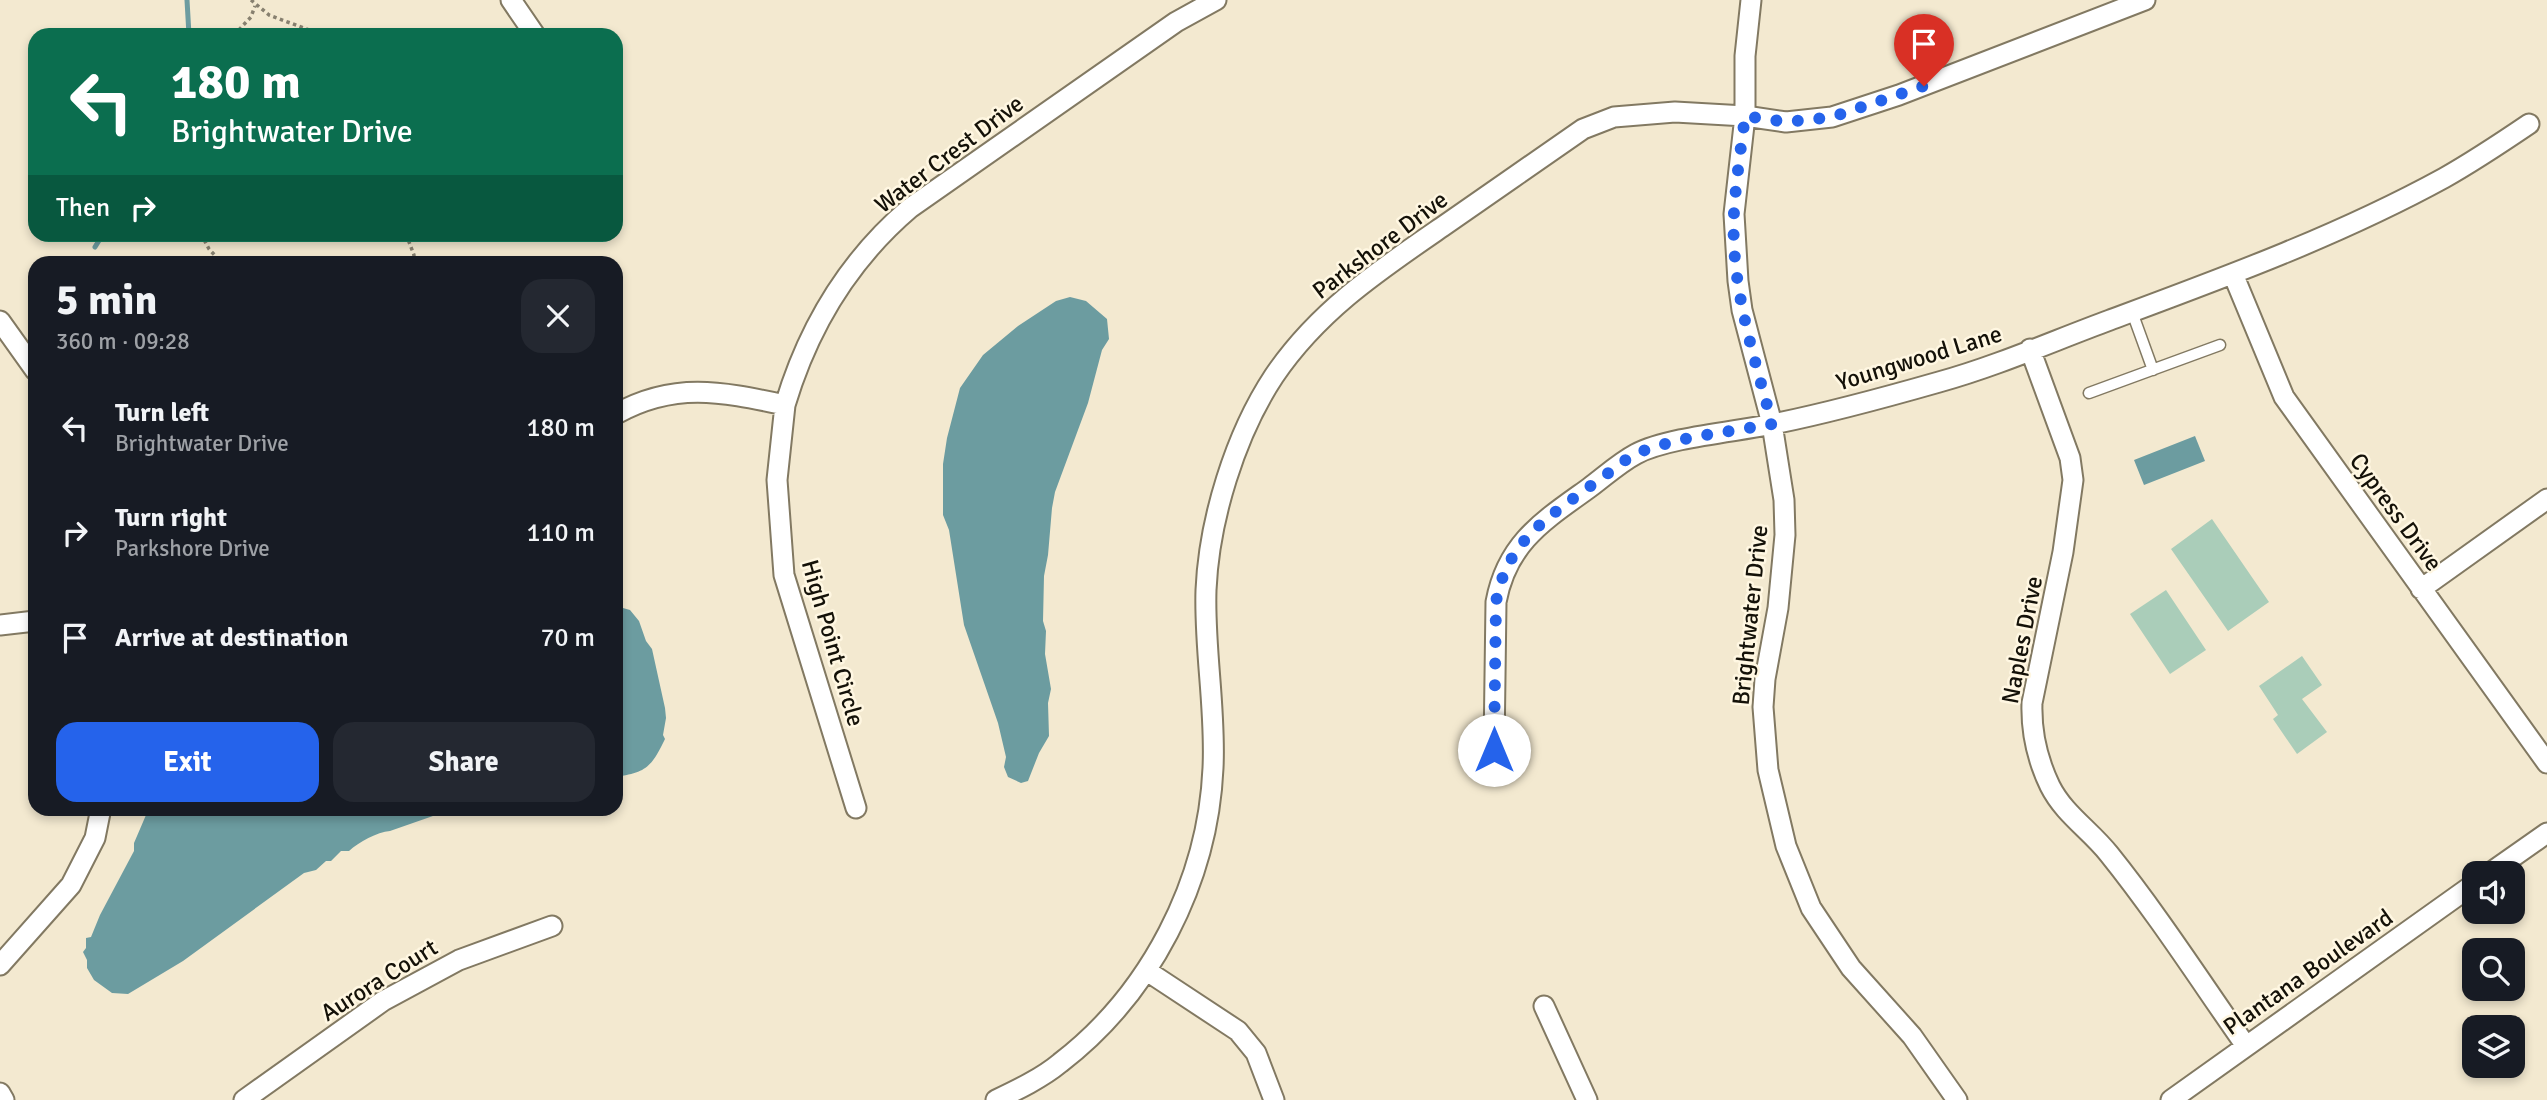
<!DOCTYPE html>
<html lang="en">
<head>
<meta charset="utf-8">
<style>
  :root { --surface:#171b24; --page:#242831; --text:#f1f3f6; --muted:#9ea1a6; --accent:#2563eb }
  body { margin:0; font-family:Signika,sans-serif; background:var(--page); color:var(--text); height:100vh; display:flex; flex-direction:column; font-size:26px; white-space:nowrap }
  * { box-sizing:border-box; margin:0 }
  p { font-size:23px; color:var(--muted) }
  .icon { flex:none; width:38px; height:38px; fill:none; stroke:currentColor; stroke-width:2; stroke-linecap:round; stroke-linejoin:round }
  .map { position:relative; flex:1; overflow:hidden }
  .details { position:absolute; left:28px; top:256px; width:595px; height:560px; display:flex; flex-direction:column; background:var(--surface); border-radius:21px; box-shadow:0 4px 10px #0003 }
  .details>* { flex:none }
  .hud { position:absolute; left:28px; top:28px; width:595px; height:214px; border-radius:21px; box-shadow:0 4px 10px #0003; background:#0b6e4f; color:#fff; overflow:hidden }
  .tools { position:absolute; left:2462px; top:861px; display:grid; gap:14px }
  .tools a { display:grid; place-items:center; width:63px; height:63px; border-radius:14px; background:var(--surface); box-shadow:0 4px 10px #0003; font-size:35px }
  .pin { position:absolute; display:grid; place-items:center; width:60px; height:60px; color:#fff; margin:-72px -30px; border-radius:50% 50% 50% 0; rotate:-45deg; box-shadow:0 0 7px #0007 }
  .pin .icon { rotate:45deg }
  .me { position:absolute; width:77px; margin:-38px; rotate:0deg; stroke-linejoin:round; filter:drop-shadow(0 0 5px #0008) }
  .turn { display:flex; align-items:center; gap:24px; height:147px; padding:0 28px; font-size:32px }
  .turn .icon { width:91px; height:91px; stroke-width:2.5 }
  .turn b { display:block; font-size:49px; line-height:60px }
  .then { display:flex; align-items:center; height:66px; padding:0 28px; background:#0003; gap:14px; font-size:26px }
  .round { display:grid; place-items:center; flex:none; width:74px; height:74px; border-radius:21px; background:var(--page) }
  .overview { display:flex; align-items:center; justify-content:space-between; height:119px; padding:0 28px }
  h1 { font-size:42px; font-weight:700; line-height:52px }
  .cta { display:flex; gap:14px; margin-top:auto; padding:14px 28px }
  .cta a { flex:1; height:80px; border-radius:21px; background:var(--accent); color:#fff; font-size:28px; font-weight:700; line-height:80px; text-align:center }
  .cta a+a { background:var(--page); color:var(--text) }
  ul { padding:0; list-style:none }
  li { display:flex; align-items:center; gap:21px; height:105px; padding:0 28px }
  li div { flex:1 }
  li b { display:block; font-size:26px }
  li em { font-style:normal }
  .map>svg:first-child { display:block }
  .green { fill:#aacdb9 }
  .water { fill:#6c9ca0 }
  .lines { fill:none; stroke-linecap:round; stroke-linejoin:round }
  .stream { stroke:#6c9ca0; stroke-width:5 }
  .lane-casing { stroke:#827962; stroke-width:13 }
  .street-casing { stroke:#827962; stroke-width:23 }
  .path { stroke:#87806f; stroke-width:3.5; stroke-dasharray:3.5 3.5; stroke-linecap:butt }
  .lane { stroke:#fff; stroke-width:10 }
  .street { stroke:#fff; stroke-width:19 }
  .route { stroke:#2563eb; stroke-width:12; stroke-dasharray:0 21.6 }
  .labels { text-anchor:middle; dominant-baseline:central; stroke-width:5; stroke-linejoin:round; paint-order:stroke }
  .street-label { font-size:24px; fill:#141108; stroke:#fff7e2 }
</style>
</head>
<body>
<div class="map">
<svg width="2547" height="1100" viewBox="0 0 2547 1100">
  <rect width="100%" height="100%" fill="#f3e9d0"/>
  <!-- green -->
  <path class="green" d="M2212 519 2269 602 2228 631 2171 549Z
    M2166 590 2206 650 2170 674 2130 614Z
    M2302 656 2322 685 2302 699 2327 732 2297 754 2273 719 2278 715 2259 686Z"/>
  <!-- water -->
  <path class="water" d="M1070 297 1086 301 1107 319 1109 339 1102 350 1088 403 1055 492 1052 508 1048 555 1044 576 1043 621 1046 631 1045 654 1051 689 1048 703 1049 736 1039 753 1028 781 1021 783 1008 777 1004 767 1006 757 998 723 964 625 949 530 943 515V464L947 438 960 388 983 355 1018 326 1056 301Z
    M2195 436 2205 461 2144 485 2134 460Z
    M616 606 630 610 639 621 646 641 652 649 665 708 666 718 663 735 665 739C651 768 646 772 616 777Z
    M149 808H453V809L390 831C377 832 359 842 349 851H341L331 861H326L316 870 304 873 183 961 128 994 112 993 94 980 87 968V960L83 952 86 948V938L91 937 100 915 134 851V843Z"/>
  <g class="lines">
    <!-- stream -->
    <path class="stream" d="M187 0 189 35
      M95 247 103 234"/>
    <!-- lane casing -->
    <g class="lane-casing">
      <path id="lane" d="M2132 312 2153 370
        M2089 393 2220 345"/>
    </g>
    <!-- street casing -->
    <g class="street-casing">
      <path id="street" d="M511 0 535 35
        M1751 0 1745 56V116L1734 214 1738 281 1742 310 1772 424 1784 500 1785 535 1778 608 1765 679 1763 707 1768 770 1786 846 1811 908 1851 968 1912 1036 1957 1100
        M2233 274 2284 397 2547 763
        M0 321 35 370
        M2030 349 2070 458 2073 480 2063 552 2032 703C2031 733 2037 759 2050 786 2064 814 2090 830 2109 854 2158 915 2201 982 2246 1046
        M785 405 777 480 784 575 856 808
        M616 414C675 381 723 392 785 405 808 328 849 260 910 208L1176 22 1216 0
        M2421 589 2547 499
        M0 625 35 621
        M1494 750 1496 602C1507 543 1543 521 1589 488 1604 477 1619 463 1636 454 1666 438 1732 432 1768 425 1825 414 1883 398 1939 382 1997 366 2053 341 2110 320 2223 278 2338 236 2444 178 2474 161 2501 143 2529 124
        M2490 873 2547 833
        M0 965 71 885 95 838 101 808
        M1147 971 1238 1031 1256 1053 1274 1100
        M1544 1006 1587 1100
        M0 1093 4 1100
        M244 1100 383 1001 459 960 552 926
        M996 1100C1017 1090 1042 1078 1060 1063 1150 994 1208 882 1213 768 1216 709 1204 649 1206 590 1209 520 1235 435 1274 376 1318 311 1378 271 1442 227 1489 194 1536 162 1583 129L1614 117 1675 112 1745 116 1786 122 1832 117 1899 95 2145 0
        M2171 1100 2474 884"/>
    </g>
    <!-- path -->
    <path class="path" d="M251 0 269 15 309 30 314 35
      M234 35 251 17 255 6
      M201 234 209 249 221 262
      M406 234 414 255 413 262"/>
    <!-- lane -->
    <use href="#lane" class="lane"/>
    <!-- street -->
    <use href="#street" class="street"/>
  </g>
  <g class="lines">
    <!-- route -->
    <path class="route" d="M1494 750 1496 602C1507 540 1549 517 1596 482 1610 473 1625 458 1640 452 1682 436 1729 432 1772 424 1754 355 1730 285 1734 212 1736 180 1741 148 1745 116L1786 122 1832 117 1924 86"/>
  </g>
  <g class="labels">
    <!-- street labels -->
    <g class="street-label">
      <text transform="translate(949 154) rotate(-37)">Water Crest Drive</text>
      <text transform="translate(1380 245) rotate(-37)">Parkshore Drive</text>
      <text transform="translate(1919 358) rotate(-17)">Youngwood Lane</text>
      <text transform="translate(2396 512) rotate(54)">Cypress Drive</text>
      <text transform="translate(1750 615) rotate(-84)">Brightwater Drive</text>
      <text transform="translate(2022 640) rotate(-79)">Naples Drive</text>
      <text transform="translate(833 643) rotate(74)">High Point Circle</text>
      <text transform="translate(2308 972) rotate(-35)">Plantana Boulevard</text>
      <text transform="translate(379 980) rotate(-32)">Aurora Court</text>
    </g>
  </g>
</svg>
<div class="tools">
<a><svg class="icon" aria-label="sound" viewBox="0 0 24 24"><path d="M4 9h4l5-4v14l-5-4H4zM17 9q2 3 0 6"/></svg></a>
<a><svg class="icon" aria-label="search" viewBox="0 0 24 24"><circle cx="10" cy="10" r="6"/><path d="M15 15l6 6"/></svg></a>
<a><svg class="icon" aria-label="layers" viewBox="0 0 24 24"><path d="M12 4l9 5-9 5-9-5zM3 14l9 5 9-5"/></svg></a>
</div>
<div class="pin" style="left:1924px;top:86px;background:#d93025"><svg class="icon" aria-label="arrive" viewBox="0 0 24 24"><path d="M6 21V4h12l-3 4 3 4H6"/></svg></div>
<svg class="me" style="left:1494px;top:750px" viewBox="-20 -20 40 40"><circle r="19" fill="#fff"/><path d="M0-13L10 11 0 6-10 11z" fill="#2563eb"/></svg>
<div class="hud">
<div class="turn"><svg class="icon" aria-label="left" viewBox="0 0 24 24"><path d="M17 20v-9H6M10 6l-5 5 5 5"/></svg><div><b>180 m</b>Brightwater Drive</div></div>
<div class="then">Then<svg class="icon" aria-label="right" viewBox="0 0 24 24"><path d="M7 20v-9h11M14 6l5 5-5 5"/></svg></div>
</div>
<section class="details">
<div class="overview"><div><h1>5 min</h1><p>360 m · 09:28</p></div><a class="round"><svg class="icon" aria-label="close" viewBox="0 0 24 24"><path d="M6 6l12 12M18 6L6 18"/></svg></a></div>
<ul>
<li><svg class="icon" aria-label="left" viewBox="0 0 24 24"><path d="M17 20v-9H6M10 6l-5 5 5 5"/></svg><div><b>Turn left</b><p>Brightwater Drive</p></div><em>180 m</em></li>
<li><svg class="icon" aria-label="right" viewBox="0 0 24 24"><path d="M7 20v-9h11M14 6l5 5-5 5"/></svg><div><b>Turn right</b><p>Parkshore Drive</p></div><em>110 m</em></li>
<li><svg class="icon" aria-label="arrive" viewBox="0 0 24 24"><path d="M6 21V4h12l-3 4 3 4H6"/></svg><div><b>Arrive at destination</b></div><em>70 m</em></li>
</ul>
<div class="cta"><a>Exit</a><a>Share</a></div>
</section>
</div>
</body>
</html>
